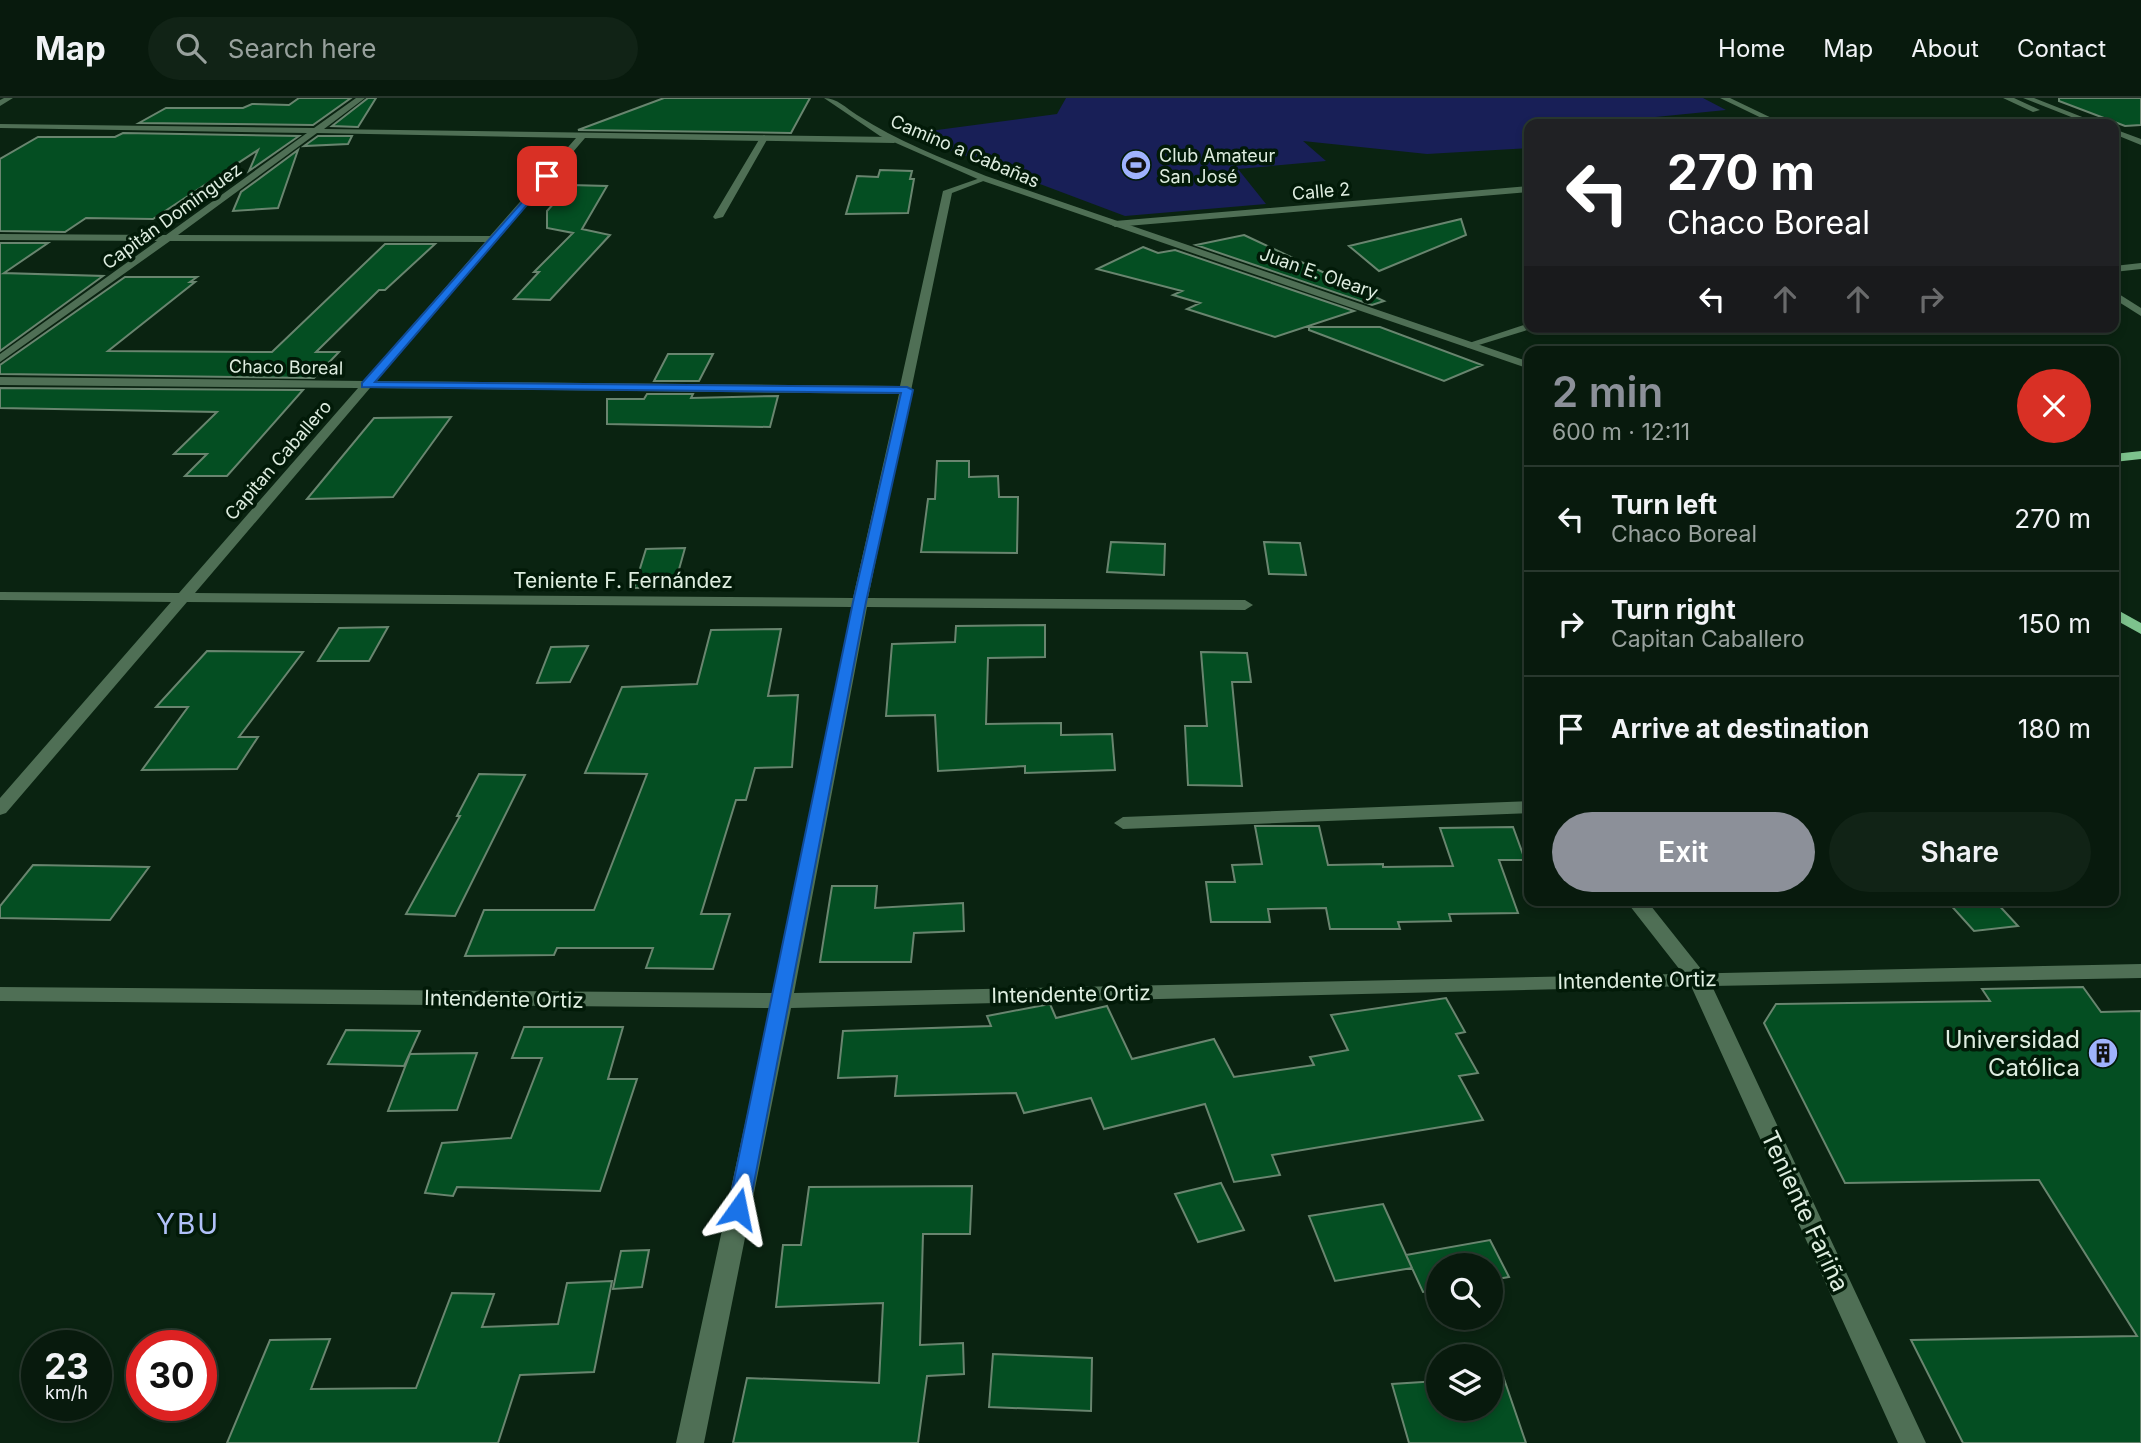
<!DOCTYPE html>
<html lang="en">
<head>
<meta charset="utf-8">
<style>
  :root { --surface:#081a0d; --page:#112316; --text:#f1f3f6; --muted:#98a19d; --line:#29382e; --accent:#8c9099 }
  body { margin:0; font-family:Inter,sans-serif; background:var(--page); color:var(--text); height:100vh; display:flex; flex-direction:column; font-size:26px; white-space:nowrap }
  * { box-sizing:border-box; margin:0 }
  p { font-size:23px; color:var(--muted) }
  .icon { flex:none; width:38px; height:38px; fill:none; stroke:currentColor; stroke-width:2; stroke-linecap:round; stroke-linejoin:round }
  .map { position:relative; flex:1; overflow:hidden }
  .panel { position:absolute; left:1524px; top:248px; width:595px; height:560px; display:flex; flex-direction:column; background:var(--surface); border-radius:14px; box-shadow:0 4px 10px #0003,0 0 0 2px var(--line) }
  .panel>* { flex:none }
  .banner { position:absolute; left:1524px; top:21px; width:595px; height:214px; border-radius:14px; box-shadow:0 4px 10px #0003,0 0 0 2px var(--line); background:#202124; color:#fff; overflow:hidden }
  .controls { position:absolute; left:1426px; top:1155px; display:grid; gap:14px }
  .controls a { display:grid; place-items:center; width:77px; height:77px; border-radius:50%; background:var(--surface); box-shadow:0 4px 10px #0003,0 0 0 2px var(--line); font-size:35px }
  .speed { position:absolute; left:21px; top:1232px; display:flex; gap:14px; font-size:35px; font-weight:700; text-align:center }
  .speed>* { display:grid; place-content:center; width:91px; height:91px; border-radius:50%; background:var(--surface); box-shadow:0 4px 10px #0003,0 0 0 2px var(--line); line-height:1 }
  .speed small { font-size:18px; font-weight:400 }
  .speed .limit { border:10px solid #d22; background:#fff; color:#111 }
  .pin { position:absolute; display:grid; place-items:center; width:60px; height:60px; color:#fff; margin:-30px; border-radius:14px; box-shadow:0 4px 10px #0006 }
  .me { position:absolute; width:77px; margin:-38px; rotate:12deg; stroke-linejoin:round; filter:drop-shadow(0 0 5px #0008) }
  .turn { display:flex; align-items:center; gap:24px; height:147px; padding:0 28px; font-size:32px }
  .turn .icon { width:91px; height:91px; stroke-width:2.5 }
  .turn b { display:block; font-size:49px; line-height:60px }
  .lanes { display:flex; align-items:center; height:66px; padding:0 28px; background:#0003; justify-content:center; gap:35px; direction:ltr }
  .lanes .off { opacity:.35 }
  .round { display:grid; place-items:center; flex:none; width:74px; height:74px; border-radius:37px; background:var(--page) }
  .headline { display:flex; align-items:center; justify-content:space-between; height:119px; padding:0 28px }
  h1 { font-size:42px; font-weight:600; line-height:52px; color:var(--accent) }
  .button { display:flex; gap:14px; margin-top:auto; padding:14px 28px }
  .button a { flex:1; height:80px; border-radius:42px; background:var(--accent); color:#fff; font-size:28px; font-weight:600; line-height:80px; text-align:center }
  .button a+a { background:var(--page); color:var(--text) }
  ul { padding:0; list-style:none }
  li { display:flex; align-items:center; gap:21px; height:105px; padding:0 28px; border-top:2px solid var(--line) }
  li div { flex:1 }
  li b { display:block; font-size:26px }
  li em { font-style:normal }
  header { display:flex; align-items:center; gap:42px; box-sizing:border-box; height:98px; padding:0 35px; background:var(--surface); border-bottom:2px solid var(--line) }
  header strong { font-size:33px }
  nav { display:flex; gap:38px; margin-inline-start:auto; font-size:24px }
  .search { width:490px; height:63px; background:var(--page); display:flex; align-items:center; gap:18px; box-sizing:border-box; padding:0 24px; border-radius:38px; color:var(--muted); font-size:26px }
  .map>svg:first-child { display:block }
  .green { fill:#181f57 }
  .building { fill:#044e22; stroke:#69856f; stroke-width:2 }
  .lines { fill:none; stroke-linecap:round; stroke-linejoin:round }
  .service { fill:#4f6f55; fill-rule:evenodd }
  .minor { fill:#4f6f55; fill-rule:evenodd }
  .tertiary { fill:#4f6f55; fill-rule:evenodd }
  .primary { fill:#7dc38d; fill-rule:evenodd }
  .route { fill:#1a73e8; stroke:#114b97; stroke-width:2 }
  .labels { text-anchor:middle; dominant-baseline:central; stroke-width:7; stroke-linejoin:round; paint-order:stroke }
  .far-street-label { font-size:18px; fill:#deede0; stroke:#021a08 }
  .far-poi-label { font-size:18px; fill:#deede0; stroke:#021a08; text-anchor:start }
  .street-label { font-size:21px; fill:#deede0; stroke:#021a08 }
  .near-poi-label { font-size:24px; fill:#deede0; stroke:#021a08; text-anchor:end }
  .near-street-label { font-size:24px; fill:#deede0; stroke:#021a08 }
  .near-neighbourhood-label { font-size:28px; letter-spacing:2px; fill:#b1c1f8; stroke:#021a08 }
</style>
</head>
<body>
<header>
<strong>Map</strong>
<div class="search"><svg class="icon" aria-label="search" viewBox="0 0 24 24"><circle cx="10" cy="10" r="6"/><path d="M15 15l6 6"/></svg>Search here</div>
<nav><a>Home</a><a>Map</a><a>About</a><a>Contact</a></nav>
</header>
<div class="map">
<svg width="2141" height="1345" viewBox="0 0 2141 1345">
  <rect width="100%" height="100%" fill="#0a2311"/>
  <!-- green -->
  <path class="green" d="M1066 0H1703L1726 12 1585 26H1530L1529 50 1427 56 1303 43 1326 63 1238 71 1266 106 1125 118 907 36 1057 16Z"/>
  <!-- building -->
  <path class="building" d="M299 0H351L313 27 139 25 166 10H243L252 6 289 7Z
    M368 0H376L358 29 332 28Z
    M664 0H810L791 35 578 32Z
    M2059 0H2141V27L2125 28 2059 3Z
    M123 35 299 38 249 73 258 52 153 121 86 120 65 134 0 133V61L38 39H115Z
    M318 38H352L348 46 304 48Z
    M298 52 278 110 233 113 241 94Z
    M880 72 912 73 910 81H914L908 115 846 116 857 78 878 79Z
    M570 87 607 88 582 131 610 137 550 202 514 201 539 174H534L573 135 547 130V113Z
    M1461 121 1466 137 1379 173 1349 148Z
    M1244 137 1293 160 1384 203 1372 207 1196 147Z
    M0 145H48L4 175 103 178 0 253Z
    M385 146H435L385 192H379L316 254H339L314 280 0 276V267L125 179H197L190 184H195L108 253 272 254Z
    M1143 149 1158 155 1175 152 1354 213 1275 239 1187 211 1200 205 1173 197 1182 193 1097 171Z
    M1309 229H1380L1482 267 1444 283 1309 232Z
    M668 256H713L699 283H654Z
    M0 290 303 292 227 378H185L207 356H174L217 314 0 310Z
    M647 296H693L691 300 778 298 770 329 607 326V301H644Z
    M451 319 393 399 307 401 374 320Z
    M937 363H969V379L998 378 999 399H1018L1017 455 921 454 928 401H935Z
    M1111 444 1165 446 1164 477 1107 474Z
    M1264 444 1300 445 1306 477 1269 476Z
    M685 450 674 489 634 490 646 451Z
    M1045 527V559L988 560 986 626 1061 625V637L1112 636 1115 672 1025 675V668L938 673 935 617 886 618 892 546 955 544 956 528Z
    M388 529 369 563H318L339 530Z
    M781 531 768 598 798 597 792 669 755 670 746 702H736L701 816H730L713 871 646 870 653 850H557L554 857 465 858 484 812H594L647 676 585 675 622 589 697 586 711 532Z
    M588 548 570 584 537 585 551 549Z
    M207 553 303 554 239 639H258L237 671 142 672 188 609H156Z
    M1201 554 1247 555 1251 584H1232L1242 688 1188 687 1185 628H1207Z
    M479 676 525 677 455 818 406 816 460 718H457Z
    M1255 728H1319L1328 767 1383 766V769L1453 768 1440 730 1513 729 1525 762H1499L1518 815 1449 816 1451 823 1398 824 1400 831H1330L1326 810 1268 811 1270 824H1211L1206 784H1235L1232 767 1262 766Z
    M33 767 149 769 110 822 0 820V808Z
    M832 788H877L875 810 963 805 964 833 914 835 911 864H820Z
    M1947 803H1995L2018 828 1974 833Z
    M2083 889 2101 914 2141 913V1345H1963L1911 1242 2137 1238 2039 1082 1845 1085 1764 925 1776 906 1990 903 1982 891Z
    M1446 900 1465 934 1456 936 1478 975 1459 978 1483 1022 1272 1057 1280 1077 1234 1084 1205 1006 1104 1031 1091 1000 1024 1015 1016 995 895 998 897 978 838 980 843 933 991 928 987 918 1050 906 1056 920 1107 908 1132 961 1214 941 1234 979 1314 967 1310 959 1348 952 1331 917Z
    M524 929H623L608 981H637L600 1093 457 1089 453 1098 425 1095 442 1045 511 1040 542 960H512Z
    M346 932 420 933 404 968 328 966Z
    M477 955 457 1012 388 1013 410 956Z
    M1221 1085 1244 1132 1198 1144 1175 1096Z
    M972 1088 970 1136H923L920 1247 963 1245 964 1276 927 1278 918 1345H733L747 1280 879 1285 883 1205 776 1209 783 1147H801L809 1089Z
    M1383 1106 1412 1170 1335 1183 1309 1118Z
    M1490 1142 1509 1179 1491 1182V1167H1438V1192L1423 1194 1406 1157Z
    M649 1152 642 1189 613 1191 621 1153Z
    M612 1183 594 1274 520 1277 498 1345H227L270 1242 330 1241 311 1291 416 1290 452 1195 494 1196 482 1229 558 1226 567 1185Z
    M993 1256 1092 1260 1091 1313 989 1309Z
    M1503 1278 1526 1345H1409L1392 1286 1438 1283V1311H1491V1279Z"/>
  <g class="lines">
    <!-- service -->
    <path class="service" d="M764 37 768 40 723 119 715 121 713 119 760 40Z
      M1530 703V715L1123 731 1114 725 1123 719Z
      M1626 803H1647L1705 876 1708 881 1705 886 1698 888 1691 886Z"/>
    <!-- minor -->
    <path class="minor" d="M4 0H13L0 8V2Z
      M356 0H365L324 31 894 39 898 42 894 45 585 40 376 283 900 288 943 93 986 78V82L952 95 868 500 1245 502 1253 507 1245 512 867 509 794 895 2141 866V880L1712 888 1926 1345H1898L1691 888 791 910 704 1345H676L770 910 0 903V889L773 895 852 509 187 504 6 715 0 717V700L171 504 0 502V494L179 495 358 290 0 287V279L364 283 485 144 170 143 0 264V256L157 143 0 142V136L166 137 307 35 0 30V26L314 30ZM317 35 576 40 490 138 178 137ZM370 290 899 296 853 500 195 495Z
      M1720 0H1730L1784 26H1774Z
      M2003 0H2014L2040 12 2033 14Z
      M2023 0H2034L2100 26H2089Z
      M2114 31 2141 41V47L2114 36Z
      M1530 88V94L1115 129 1110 126 1115 123Z
      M2141 165V171L2114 174V168Z
      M2114 193 2141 210V218L2114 201Z
      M1530 225V229L1534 230 1469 250 1463 247Z"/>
    <!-- tertiary -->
    <path class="tertiary" d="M824 0C837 0 846 10 857 17 897 43 942 60 986 78L1530 264V271L980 82 880 38Z"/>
    <!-- primary -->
    <path class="primary" d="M2141 353V361L2114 364V356Z
      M2114 510 2141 525V536L2114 521Z"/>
  </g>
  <!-- route -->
  <path class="route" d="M547 76 550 80 375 284 907 289 913 292 866 504 749 1111 746 1117 738 1120 731 1117 728 1111 853 504 901 295 362 289V285Z"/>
  <!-- icons -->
  <defs>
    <g id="stadium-disc" transform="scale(1.575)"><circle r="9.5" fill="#9fb3fd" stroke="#021a08"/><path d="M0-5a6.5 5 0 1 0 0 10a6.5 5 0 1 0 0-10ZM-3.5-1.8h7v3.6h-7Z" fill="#111"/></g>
    <g id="building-disc" transform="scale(1.575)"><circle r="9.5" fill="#9fb3fd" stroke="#021a08"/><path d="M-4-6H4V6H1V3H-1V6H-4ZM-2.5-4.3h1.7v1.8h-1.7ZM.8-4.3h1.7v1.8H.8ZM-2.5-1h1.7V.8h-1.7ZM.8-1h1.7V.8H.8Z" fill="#111"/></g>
  </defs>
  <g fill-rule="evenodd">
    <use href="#stadium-disc" x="1136" y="67"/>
    <use href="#building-disc" x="2103" y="955"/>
  </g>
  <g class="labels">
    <!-- far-street labels -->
    <g class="far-street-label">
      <text transform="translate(965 53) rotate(23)">Camino a Cabañas</text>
      <text transform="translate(1321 93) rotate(-5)">Calle 2</text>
      <text transform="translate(172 118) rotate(-36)">Capitán Dominguez</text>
      <text transform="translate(1319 175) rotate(19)">Juan E. Oleary</text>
      <text transform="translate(286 269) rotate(1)">Chaco Boreal</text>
      <text transform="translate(278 362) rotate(-49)">Capitan Caballero</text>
    </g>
    <!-- far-poi labels -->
    <g class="far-poi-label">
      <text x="1159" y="57">Club Amateur<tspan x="1159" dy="21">San José</tspan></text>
    </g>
    <!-- street labels -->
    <g class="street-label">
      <text x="623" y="482">Teniente F. Fernández</text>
      <text transform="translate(1637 882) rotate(-1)">Intendente Ortiz</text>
      <text transform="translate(1071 896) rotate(-1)">Intendente Ortiz</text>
      <text transform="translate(504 901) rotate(1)">Intendente Ortiz</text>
    </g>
    <!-- near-poi labels -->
    <g class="near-poi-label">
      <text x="2080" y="941">Universidad<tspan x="2080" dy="28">Católica</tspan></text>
    </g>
    <!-- near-street labels -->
    <g class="near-street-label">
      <text transform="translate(1805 1113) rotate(65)">Teniente Fariña</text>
    </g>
    <!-- near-neighbourhood labels -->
    <g class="near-neighbourhood-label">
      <text x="188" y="1126">YBU</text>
    </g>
  </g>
</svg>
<div class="controls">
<a><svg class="icon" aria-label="search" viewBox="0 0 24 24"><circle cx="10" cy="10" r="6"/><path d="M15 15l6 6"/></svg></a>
<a><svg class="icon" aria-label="layers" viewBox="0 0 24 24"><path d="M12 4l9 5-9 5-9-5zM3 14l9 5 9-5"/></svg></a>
</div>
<div class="speed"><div>23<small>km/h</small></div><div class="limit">30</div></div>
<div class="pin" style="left:547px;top:78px;background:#d93025"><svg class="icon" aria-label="arrive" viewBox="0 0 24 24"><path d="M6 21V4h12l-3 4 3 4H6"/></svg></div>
<svg class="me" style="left:738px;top:1111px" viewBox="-20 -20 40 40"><path d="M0-17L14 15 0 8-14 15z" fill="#1a73e8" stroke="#fff" stroke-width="4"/></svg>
<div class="banner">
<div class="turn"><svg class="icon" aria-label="left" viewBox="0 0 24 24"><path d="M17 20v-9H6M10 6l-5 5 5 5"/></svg><div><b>270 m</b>Chaco Boreal</div></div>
<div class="lanes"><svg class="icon" aria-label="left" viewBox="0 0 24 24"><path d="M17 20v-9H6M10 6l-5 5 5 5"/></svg><svg class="icon off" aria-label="ahead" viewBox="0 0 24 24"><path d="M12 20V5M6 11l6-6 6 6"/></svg><svg class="icon off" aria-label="ahead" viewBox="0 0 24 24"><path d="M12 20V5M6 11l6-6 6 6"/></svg><svg class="icon off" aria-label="right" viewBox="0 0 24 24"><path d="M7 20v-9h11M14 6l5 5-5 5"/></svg></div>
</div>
<section class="panel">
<div class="headline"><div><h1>2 min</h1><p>600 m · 12:11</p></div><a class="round" style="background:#d93025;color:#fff"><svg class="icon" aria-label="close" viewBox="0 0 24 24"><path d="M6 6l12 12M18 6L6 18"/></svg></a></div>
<ul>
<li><svg class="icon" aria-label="left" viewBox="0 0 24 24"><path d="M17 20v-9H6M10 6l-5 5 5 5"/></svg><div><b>Turn left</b><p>Chaco Boreal</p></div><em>270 m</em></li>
<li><svg class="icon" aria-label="right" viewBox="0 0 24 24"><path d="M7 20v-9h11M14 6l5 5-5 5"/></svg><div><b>Turn right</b><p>Capitan Caballero</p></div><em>150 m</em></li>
<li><svg class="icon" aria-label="arrive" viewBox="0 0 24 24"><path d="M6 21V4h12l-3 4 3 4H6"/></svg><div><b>Arrive at destination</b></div><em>180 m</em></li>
</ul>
<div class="button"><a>Exit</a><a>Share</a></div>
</section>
</div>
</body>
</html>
